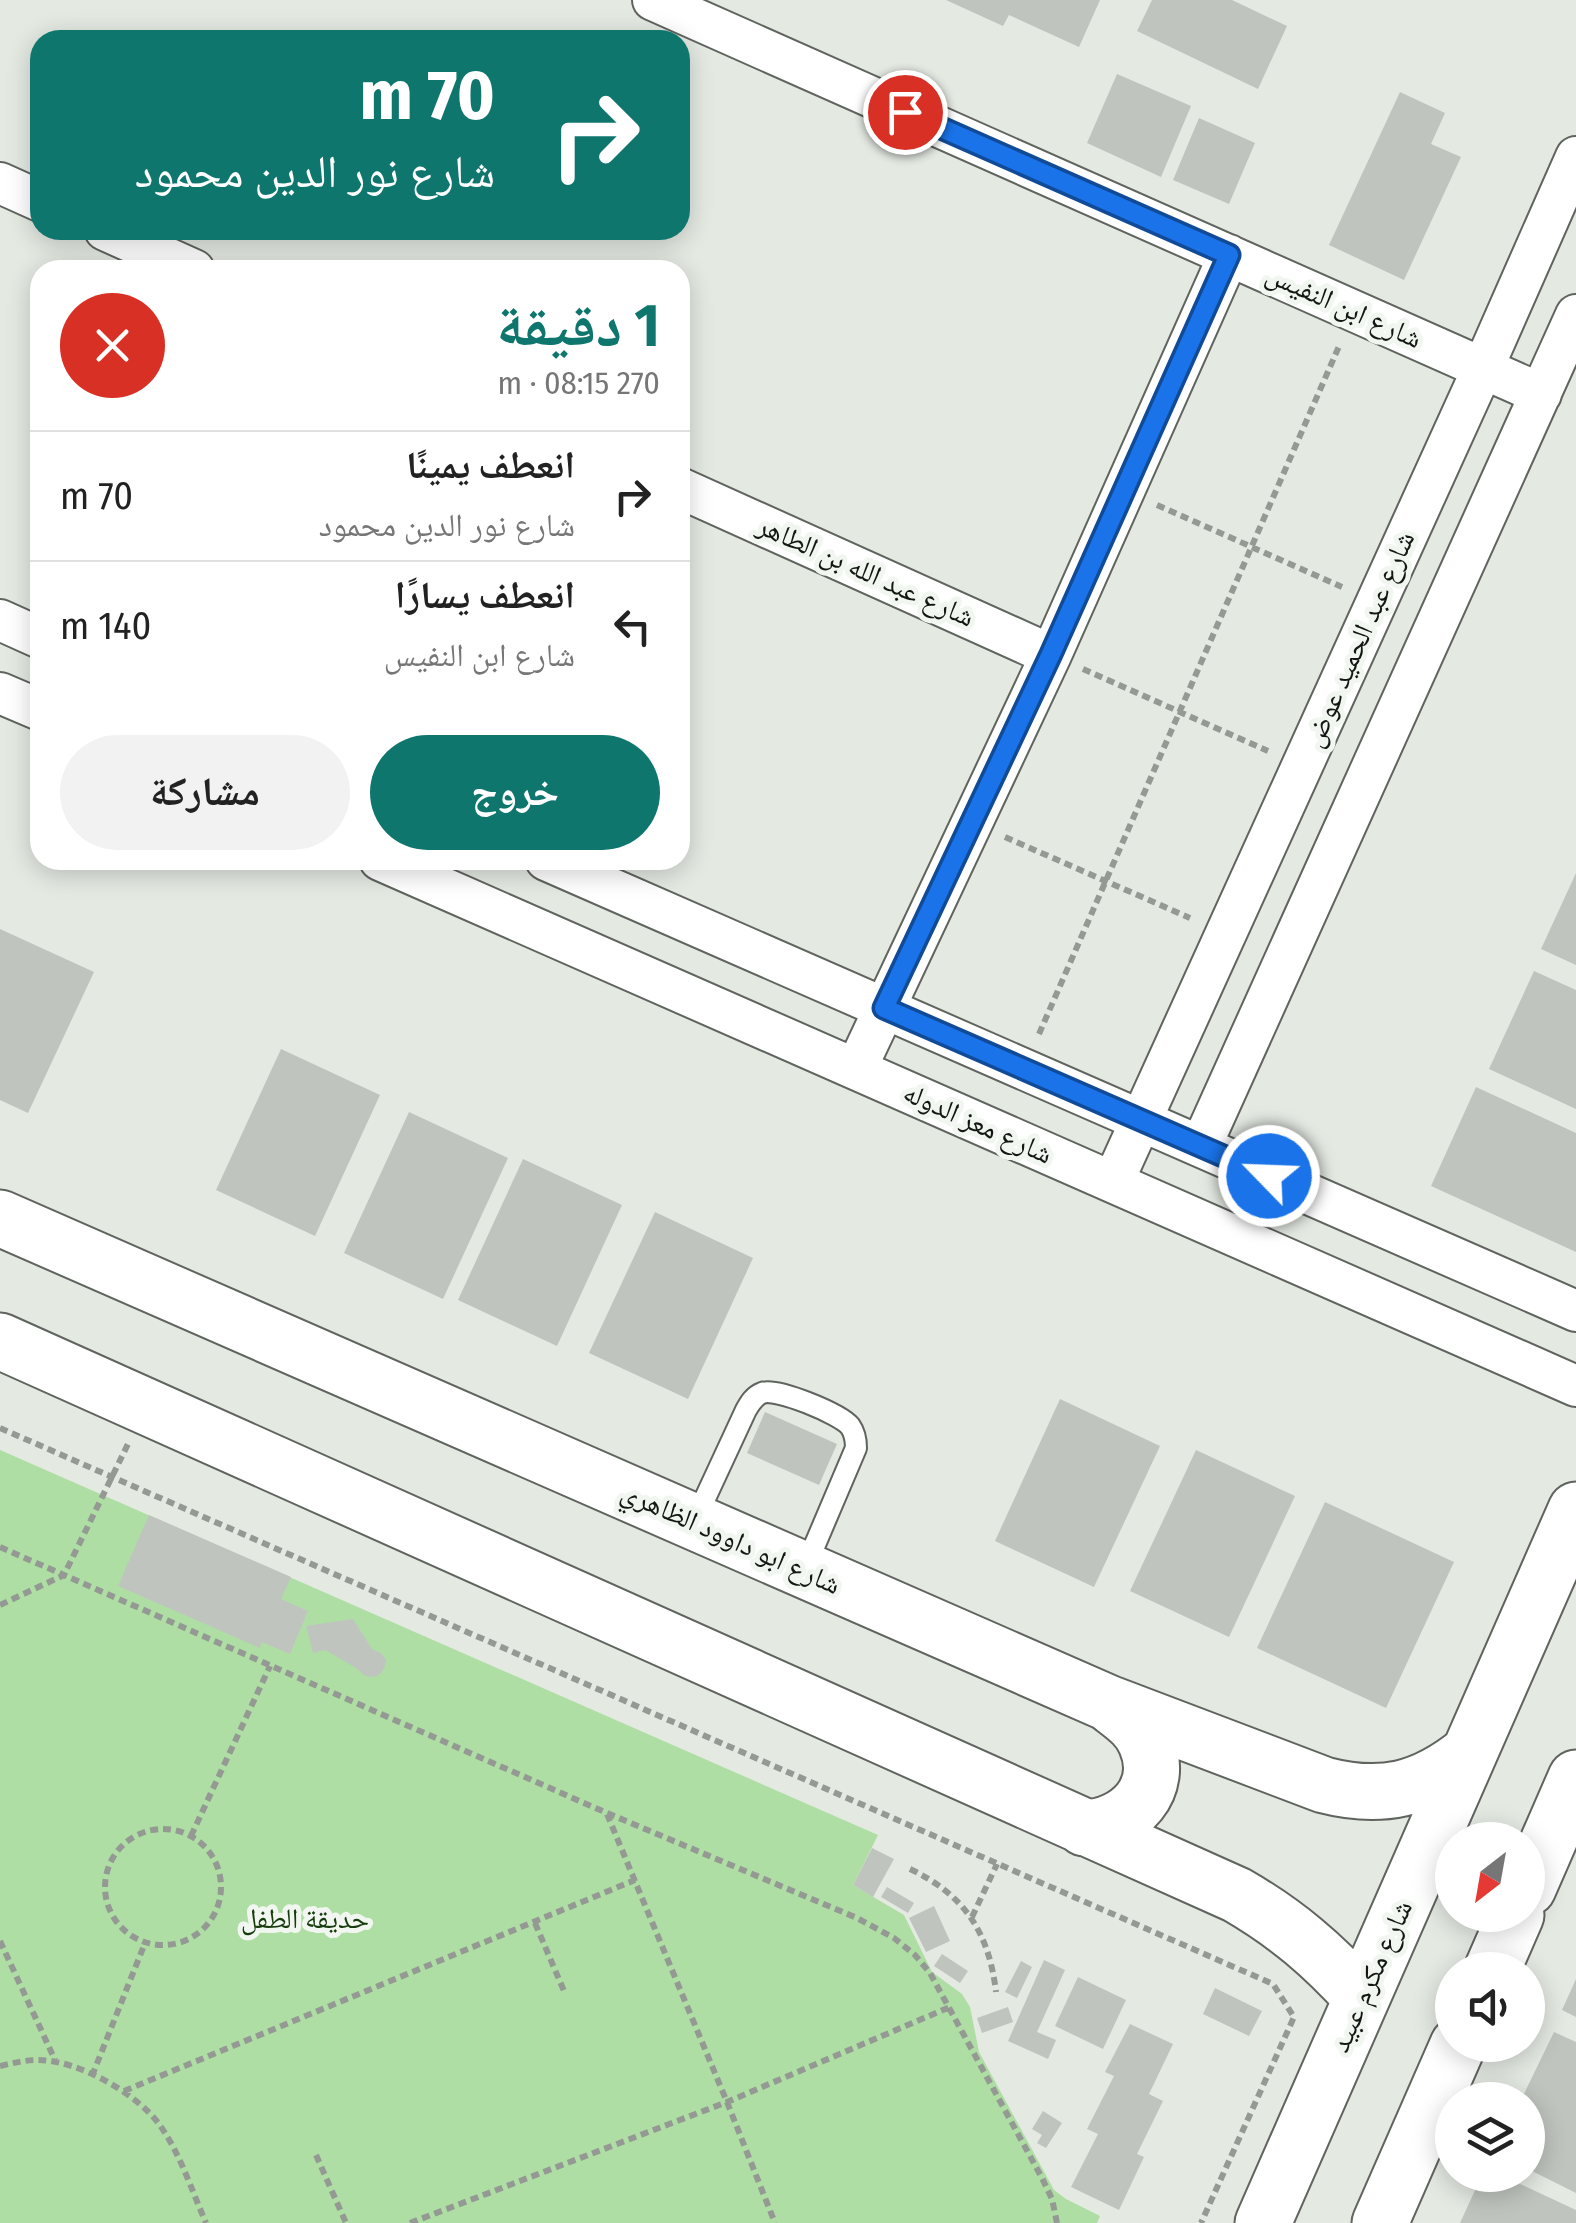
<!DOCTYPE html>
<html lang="ar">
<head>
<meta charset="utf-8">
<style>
  :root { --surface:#fff; --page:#f2f2f2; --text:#222; --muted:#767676; --line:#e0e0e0; --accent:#0f766e }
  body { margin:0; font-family:"Fira Sans Condensed","Noto Naskh Arabic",sans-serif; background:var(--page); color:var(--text); direction:rtl; height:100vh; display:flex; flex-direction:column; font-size:38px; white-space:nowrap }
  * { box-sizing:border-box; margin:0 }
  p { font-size:32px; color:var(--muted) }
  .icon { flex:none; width:55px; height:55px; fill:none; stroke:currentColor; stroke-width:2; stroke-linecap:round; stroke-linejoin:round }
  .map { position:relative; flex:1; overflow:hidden; direction:ltr }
  .details { position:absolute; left:30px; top:260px; width:660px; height:610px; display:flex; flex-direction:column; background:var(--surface); border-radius:30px; box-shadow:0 5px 25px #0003; direction:rtl }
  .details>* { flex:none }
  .top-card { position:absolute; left:30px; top:30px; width:660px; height:210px; border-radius:30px; box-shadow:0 5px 25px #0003; direction:rtl; background:#0f766e; color:#fff; overflow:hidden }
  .needle { width:65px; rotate:211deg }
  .tools { position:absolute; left:1435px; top:1822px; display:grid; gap:20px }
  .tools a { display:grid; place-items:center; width:110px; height:110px; border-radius:50%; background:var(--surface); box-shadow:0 5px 25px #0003; font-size:50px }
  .pin { position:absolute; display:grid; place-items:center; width:85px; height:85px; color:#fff; margin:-42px; border:5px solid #fff; border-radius:50%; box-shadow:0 2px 10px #0007 }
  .me { position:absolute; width:110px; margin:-55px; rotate:294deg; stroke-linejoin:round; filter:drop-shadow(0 0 8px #0008) }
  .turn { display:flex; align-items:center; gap:35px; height:210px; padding:0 30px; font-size:45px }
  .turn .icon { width:130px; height:130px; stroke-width:2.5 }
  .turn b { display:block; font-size:70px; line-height:85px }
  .round { display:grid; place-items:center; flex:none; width:105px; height:105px; border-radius:52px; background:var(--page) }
  .overview { display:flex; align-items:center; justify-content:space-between; height:170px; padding:0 30px }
  h1 { font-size:60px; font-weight:700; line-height:75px; color:var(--accent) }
  .action { display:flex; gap:20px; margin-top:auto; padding:20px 30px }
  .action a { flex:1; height:115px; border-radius:60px; background:var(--accent); color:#fff; font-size:40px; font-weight:700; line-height:115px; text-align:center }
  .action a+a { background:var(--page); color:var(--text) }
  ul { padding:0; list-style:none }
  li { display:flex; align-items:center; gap:30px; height:130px; padding:0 30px; border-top:2px solid var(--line) }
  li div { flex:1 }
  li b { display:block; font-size:38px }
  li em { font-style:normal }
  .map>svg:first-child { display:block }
  .green { fill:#aedea4 }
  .building { fill:#bfc5be }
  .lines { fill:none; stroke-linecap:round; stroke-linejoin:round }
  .lane-casing { stroke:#5f645e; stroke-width:24 }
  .street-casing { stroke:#5f645e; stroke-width:44 }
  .secondary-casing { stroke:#5f645e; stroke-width:59 }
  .path { stroke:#959994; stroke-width:6; stroke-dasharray:8 5; stroke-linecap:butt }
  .lane { stroke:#fff; stroke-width:20 }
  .street { stroke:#fff; stroke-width:40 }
  .secondary { stroke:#fff; stroke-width:55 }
  .route-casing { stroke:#114b97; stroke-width:25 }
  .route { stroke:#1a73e8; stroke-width:18 }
  .labels { text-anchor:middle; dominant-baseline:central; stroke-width:10; stroke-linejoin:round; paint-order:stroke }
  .street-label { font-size:28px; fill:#141614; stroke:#f1f7f0 }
  .park-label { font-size:28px; fill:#173c0e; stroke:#f1f7f0 }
</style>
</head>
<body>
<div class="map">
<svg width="1576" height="2223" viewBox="0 0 1576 2223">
  <rect width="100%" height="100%" fill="#e4e9e2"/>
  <!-- green -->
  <path class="green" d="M0 1450 878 1835 853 1885 904 1915 932 1972 962 1994 970 2007 979 2052 1054 2190 1066 2199 1100 2216 1097 2223H0Z"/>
  <!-- building -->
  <path class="building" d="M946 0H1100L1079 47 1009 15 1003 26Z
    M1152 0H1232L1287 26 1258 89 1137 31Z
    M1117 74 1191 106 1161 177 1087 143Z
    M1400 92 1445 113 1431 144 1461 157 1404 280 1329 245Z
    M1199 118 1255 143 1229 204 1173 180Z
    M1576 873V965L1541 949Z
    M0 929 94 972 28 1113 0 1100Z
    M1534 971 1576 990V1109L1489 1069Z
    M281 1049 380 1095 315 1236 216 1190Z
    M1476 1087 1576 1133V1252L1431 1186Z
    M409 1112 508 1158 443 1299 344 1253Z
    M523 1159 622 1205 557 1346 458 1300Z
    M655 1212 753 1258 688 1399 589 1353Z
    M1060 1399 1160 1446 1094 1587 995 1541Z
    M765 1412 837 1444 819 1485 747 1453Z
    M1196 1450 1295 1496 1229 1637 1130 1591Z
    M1325 1502 1454 1562 1386 1708 1257 1648Z
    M149 1515 291 1577 281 1599 308 1611 290 1654 262 1642 260 1648 118 1586Z
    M353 1619 372 1649 381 1653 386 1659 385 1666 381 1673 375 1677 365 1676 356 1668 325 1650 313 1653 306 1626Z
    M872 1848 894 1859 873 1897 853 1885Z
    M887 1887 914 1903 908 1913 881 1897Z
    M934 1906 950 1941 926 1952 909 1918Z
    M942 1954 968 1971 960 1983 934 1966Z
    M1044 1960 1065 1970 1037 2032 1056 2040 1048 2059 1008 2041Z
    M1021 1961 1032 1967 1017 1998 1005 1992Z
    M1078 1977 1126 2000 1103 2049 1055 2026Z
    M1576 1979V2017L1562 2010Z
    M1215 1988 1262 2011 1249 2036 1203 2014Z
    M1008 2007 1013 2022 982 2033 977 2018Z
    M1130 2024 1173 2044 1149 2094 1163 2101 1137 2154 1144 2157 1119 2210 1071 2187 1098 2134 1087 2129 1114 2076 1105 2072Z
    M1554 2032 1576 2042V2193L1528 2169V2100H1521Z
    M1043 2111 1062 2123 1046 2148 1037 2143 1042 2135 1032 2129Z
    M1482 2175H1501L1576 2210V2223H1460Z"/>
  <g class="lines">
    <!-- lane casing -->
    <g class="lane-casing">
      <path id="lane" d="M695 1520 746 1410C750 1403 754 1396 762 1393 776 1387 840 1414 850 1426 855 1433 856 1440 856 1448L805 1568"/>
    </g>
    <!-- street casing -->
    <g class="street-casing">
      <path id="street" d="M653 0 1541 394
        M0 183 40 201
        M105 230 194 270
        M680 488 1051 655
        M0 620 40 638
        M0 693 40 710
        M380 860 1576 1386
        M546 860 1576 1311
        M856 1069 1051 655 1229 255
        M1201 1146 1576 315
        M1113 1182 1483 368 1576 157"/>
    </g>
    <!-- secondary casing -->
    <g class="secondary-casing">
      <path id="secondary" d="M0 1218 1108 1703 1324 1785C1382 1800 1423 1790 1469 1753
        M0 1341 1237 1895C1287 1924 1323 1955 1361 1997
        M1084 1828C1129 1826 1166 1789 1146 1743 1139 1725 1123 1715 1109 1704
        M1528 1888 1576 1778
        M1492 1970 1516 1915
        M1263 2223 1576 1510
        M1380 2223 1458 2045"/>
    </g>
    <!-- path -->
    <path class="path" d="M1157 505 1342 587
      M1083 669 1268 751
      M1005 837 1190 918
      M1039 1034 1340 344
      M0 1428 1273 1984 1294 2017 1201 2223
      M0 1547 607 1813 857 1918 894 1938 915 1955 930 1973 1042 2178 1052 2199 1057 2223
      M0 1605 64 1575 128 1444
      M607 1814 727 2102 775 2223
      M105 1887a58 58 0 1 1 116 0a58 58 0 1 1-116 0Z
      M191 1836 270 1666
      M910 1869C965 1895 989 1933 996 1992
      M972 1917 997 1864
      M535 1923 564 1991
      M0 1941 55 2060
      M0 2066C13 2063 25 2060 38 2060 78 2060 136 2093 159 2124 180 2153 192 2191 206 2223
      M92 2076 145 1943
      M124 2091 635 1880
      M316 2155 346 2223
      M410 2223 727 2102 950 2007"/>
    <!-- lane -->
    <use href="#lane" class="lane"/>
    <!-- street -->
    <use href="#street" class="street"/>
    <!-- secondary -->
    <use href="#secondary" class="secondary"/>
  </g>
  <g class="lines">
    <!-- route casing -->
    <g class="route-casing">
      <path id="route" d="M905 112 1229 255 1051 654 884 1008 1269 1176"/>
    </g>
    <!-- route -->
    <use href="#route" class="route"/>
  </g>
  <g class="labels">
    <!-- street labels -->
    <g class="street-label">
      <text transform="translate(1344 306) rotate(24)">شارع ابن النفيس</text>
      <text transform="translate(866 571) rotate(24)">شارع عبد الله بن الطاهر</text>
      <text transform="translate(1359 639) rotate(-66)">شارع عبد الحميد عوض</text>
      <text transform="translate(978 1123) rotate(24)">شارع معز الدوله</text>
      <text transform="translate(731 1538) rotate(24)">شارع ابو داوود الظاهري</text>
      <text transform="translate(1371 1976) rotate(-66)">شارع مكرم عبيد</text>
    </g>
    <!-- park labels -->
    <g class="park-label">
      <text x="305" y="1918">حديقة الطفل</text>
    </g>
  </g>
</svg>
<div class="tools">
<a><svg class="needle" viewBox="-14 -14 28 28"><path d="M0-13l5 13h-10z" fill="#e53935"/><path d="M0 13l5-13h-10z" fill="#767676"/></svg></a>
<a><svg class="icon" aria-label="sound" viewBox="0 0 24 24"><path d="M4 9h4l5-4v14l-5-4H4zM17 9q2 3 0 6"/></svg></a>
<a><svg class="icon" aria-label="layers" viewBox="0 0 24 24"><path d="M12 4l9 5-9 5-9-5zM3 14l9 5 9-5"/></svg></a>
</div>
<div class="pin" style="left:905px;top:112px;background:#d93025"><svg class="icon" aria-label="arrive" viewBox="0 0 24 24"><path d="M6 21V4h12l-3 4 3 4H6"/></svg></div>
<svg class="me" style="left:1269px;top:1176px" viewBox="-20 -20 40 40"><circle r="17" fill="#1a73e8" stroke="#fff" stroke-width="3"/><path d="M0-11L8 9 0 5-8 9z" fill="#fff"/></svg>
<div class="top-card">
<div class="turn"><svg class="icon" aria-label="right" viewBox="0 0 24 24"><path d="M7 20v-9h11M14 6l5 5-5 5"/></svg><div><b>70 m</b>شارع نور الدين محمود</div></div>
</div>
<section class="details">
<div class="overview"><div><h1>1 دقيقة</h1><p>270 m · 08:15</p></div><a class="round" style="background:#d93025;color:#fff"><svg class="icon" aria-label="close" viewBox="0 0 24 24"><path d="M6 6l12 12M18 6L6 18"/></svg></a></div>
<ul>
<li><svg class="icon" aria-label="right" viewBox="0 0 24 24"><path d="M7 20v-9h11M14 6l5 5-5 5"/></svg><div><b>انعطف يمينًا</b><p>شارع نور الدين محمود</p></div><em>70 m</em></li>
<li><svg class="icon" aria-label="left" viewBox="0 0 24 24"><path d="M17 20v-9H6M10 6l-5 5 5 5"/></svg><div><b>انعطف يسارًا</b><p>شارع ابن النفيس</p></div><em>140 m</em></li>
</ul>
<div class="action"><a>خروج</a><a>مشاركة</a></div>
</section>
</div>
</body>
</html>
